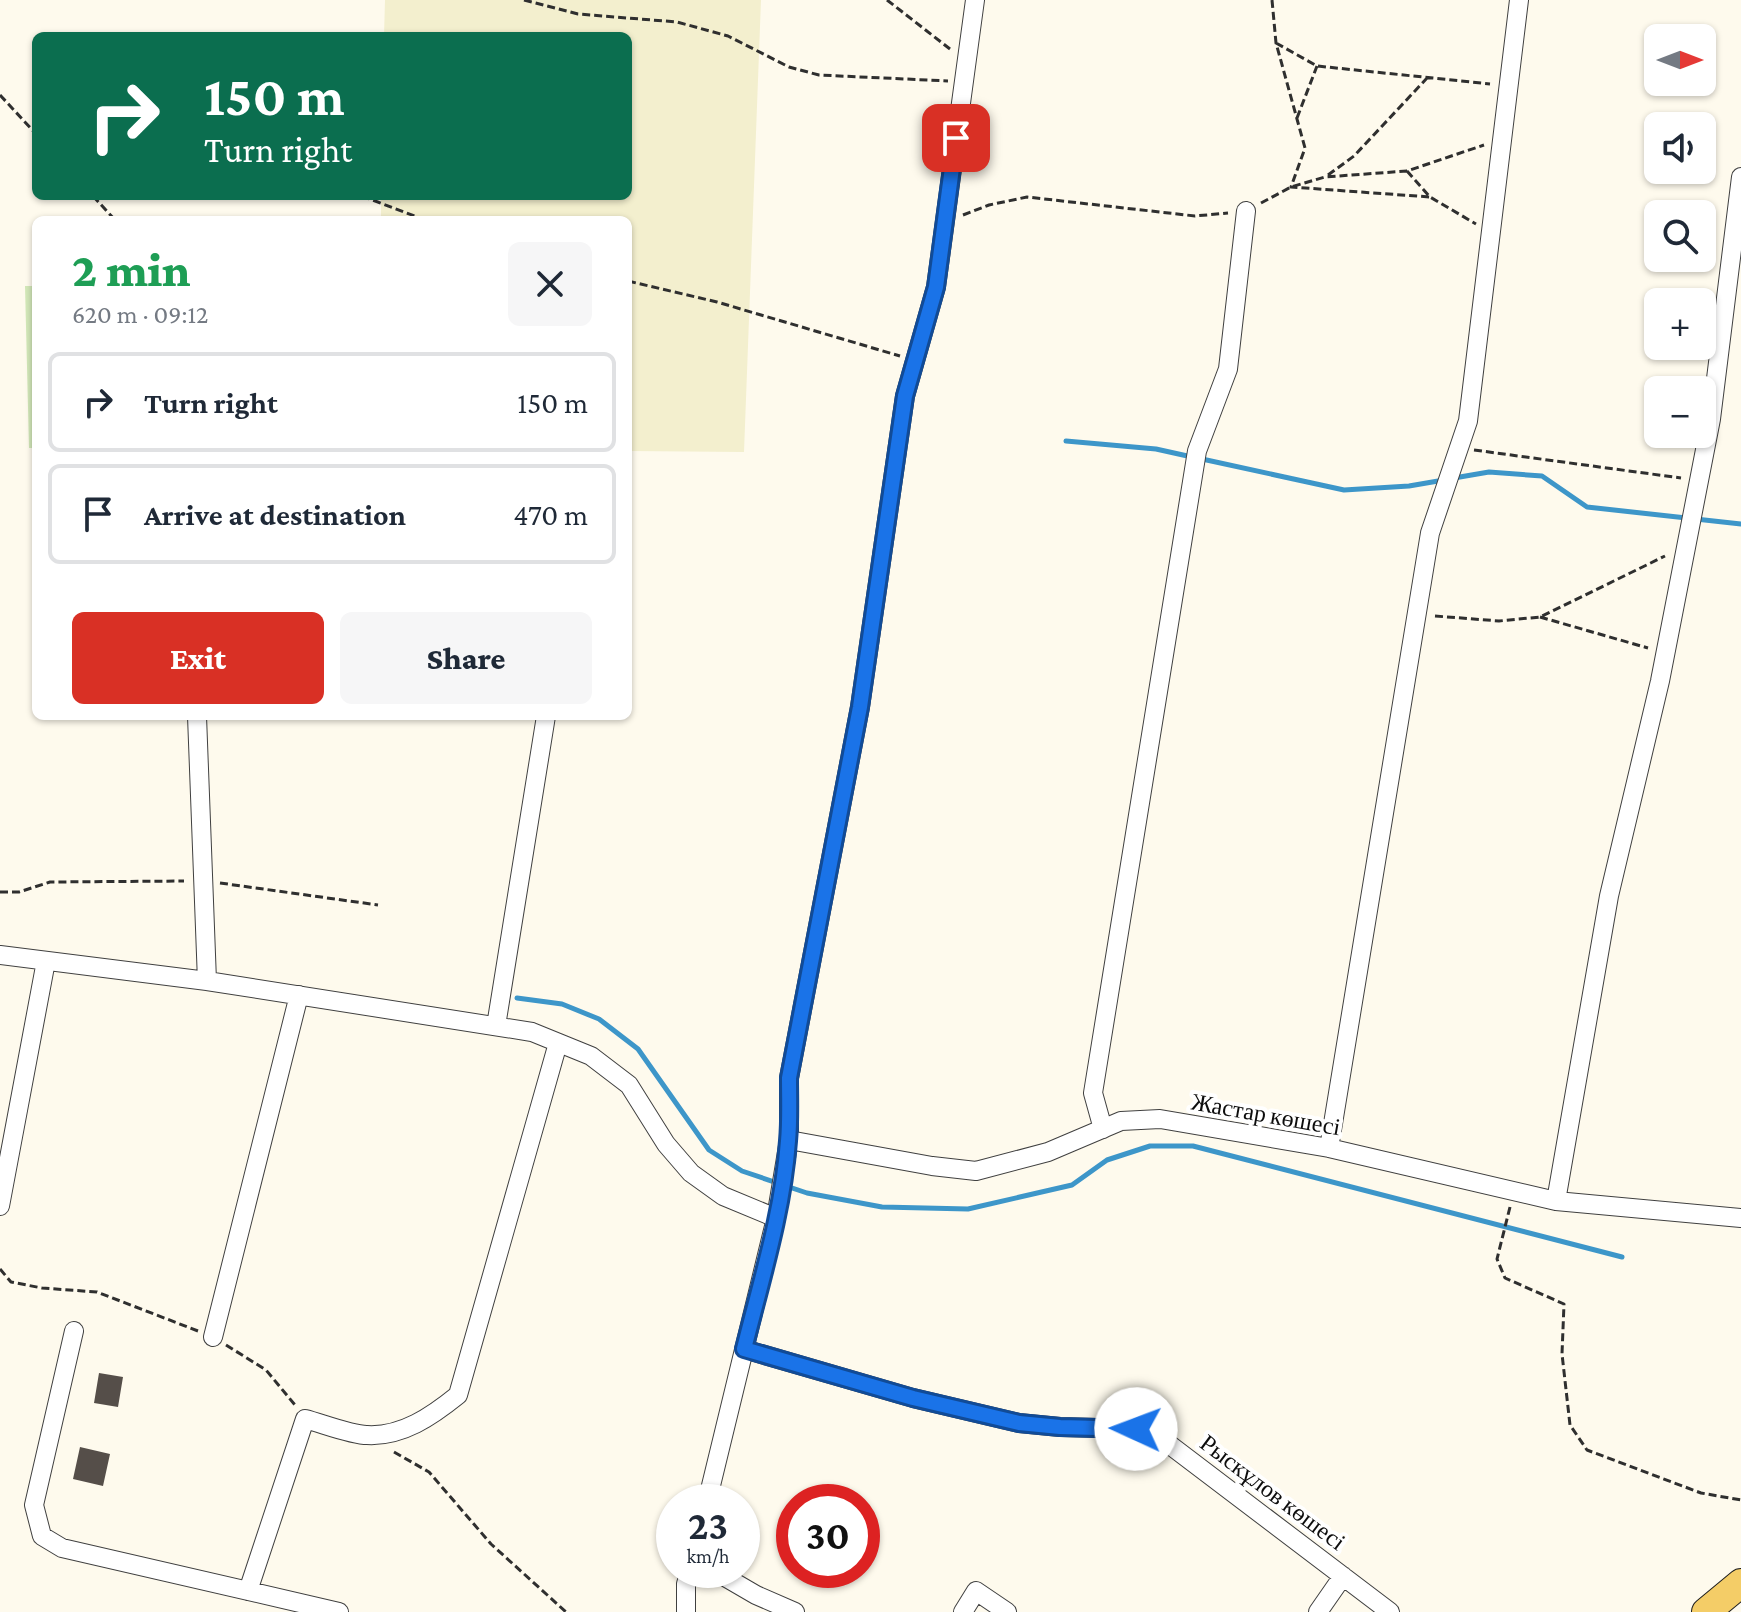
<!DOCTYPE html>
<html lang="en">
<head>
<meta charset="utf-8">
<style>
  :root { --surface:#fff; --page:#f6f6f7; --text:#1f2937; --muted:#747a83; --line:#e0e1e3; --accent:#d93025 }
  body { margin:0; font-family:"Crimson Pro",serif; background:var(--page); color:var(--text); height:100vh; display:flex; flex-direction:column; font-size:30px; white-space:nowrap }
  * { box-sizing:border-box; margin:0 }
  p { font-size:26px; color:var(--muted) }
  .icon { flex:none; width:44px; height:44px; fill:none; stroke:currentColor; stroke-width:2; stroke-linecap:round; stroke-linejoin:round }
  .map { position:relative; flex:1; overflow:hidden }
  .side { position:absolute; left:32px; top:216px; width:600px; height:504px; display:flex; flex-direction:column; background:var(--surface); border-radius:12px; box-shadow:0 2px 6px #0004 }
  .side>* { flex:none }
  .guide { position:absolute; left:32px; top:32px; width:600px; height:168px; border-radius:12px; box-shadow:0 2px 6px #0004; background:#0b6e4f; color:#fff; overflow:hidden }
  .needle { width:52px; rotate:90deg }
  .buttons { position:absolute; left:1644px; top:24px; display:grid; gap:16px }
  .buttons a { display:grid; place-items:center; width:72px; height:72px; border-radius:12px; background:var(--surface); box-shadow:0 2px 6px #0004; font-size:40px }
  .speed { position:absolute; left:656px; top:1484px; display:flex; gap:16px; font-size:40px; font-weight:700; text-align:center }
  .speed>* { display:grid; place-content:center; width:104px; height:104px; border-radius:50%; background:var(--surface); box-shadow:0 2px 6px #0004; line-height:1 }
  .speed small { font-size:20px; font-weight:400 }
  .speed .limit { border:12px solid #d22; background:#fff; color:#111 }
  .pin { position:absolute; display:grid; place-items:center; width:68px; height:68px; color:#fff; margin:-34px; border-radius:16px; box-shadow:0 4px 12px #0006 }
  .me { position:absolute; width:88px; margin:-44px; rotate:272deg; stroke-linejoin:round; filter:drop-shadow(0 0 6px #0008) }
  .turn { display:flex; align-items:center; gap:28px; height:168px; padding:0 40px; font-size:36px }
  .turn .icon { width:104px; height:104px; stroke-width:2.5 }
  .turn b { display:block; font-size:56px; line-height:68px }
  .round { display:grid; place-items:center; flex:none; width:84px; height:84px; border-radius:12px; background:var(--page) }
  .headline { display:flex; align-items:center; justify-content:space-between; height:136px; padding:0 40px }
  h1 { font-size:48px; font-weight:800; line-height:60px; color:#1e9e55 }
  .primary-button { display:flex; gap:16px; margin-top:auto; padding:16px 40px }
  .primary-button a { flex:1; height:92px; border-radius:12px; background:var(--accent); color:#fff; font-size:32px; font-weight:800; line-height:92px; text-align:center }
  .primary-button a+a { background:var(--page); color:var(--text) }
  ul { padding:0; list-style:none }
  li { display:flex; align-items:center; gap:24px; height:100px; margin:0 16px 12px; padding:0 24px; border:4px solid var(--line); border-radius:12px }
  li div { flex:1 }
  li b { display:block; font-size:30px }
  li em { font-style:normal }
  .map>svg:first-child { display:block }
  .farmland { fill:#f3efce }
  .green { fill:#d2e7b8 }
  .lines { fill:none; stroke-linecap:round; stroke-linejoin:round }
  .stream { stroke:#3d96c9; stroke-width:5 }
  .building { fill:#554e49 }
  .minor-casing { stroke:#404040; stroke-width:20 }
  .primary-casing { stroke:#1e1e1e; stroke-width:30 }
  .path { stroke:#2f2f2f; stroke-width:3; stroke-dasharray:8 4; stroke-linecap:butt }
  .minor { stroke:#fff; stroke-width:18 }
  .primary { stroke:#f4cd67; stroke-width:28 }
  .route-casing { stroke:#114b97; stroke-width:20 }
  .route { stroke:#1a73e8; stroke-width:14 }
  .labels { text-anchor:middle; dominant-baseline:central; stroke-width:8; stroke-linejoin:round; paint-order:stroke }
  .street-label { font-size:24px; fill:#0d0d0d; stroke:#fff }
</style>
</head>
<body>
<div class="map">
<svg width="1741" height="1612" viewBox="0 0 1741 1612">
  <rect width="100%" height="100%" fill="#fefaed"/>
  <!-- farmland -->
  <path class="farmland" d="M385 0H761L744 452 628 451V220H381V196H628V36H384Z"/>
  <!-- green -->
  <path class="green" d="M25 286H36V448H29Z"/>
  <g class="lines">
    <!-- stream -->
    <path class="stream" d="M1066 441 1156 449 1192 457
      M1202 459 1344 490 1409 486 1444 480
      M1454 478 1489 472 1542 476 1587 507 1741 524
      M517 998 562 1004 599 1019 638 1049 709 1150 742 1171 807 1193 882 1207 968 1209 1072 1185 1107 1160 1150 1146H1193L1622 1257"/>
  </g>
  <!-- building -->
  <path class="building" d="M99 1373 123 1377 118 1407 94 1403Z
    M80 1447 110 1454 103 1486 73 1479Z"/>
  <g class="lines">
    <!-- minor casing -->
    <g class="minor-casing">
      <path id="minor" d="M197 716 207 981
        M0 955 207 981 532 1032 591 1056 629 1085 666 1144 691 1173 723 1196 776 1218
        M496 1026 546 716
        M1103 1129 1093 1093 1197 451 1228 369 1246 211
        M789 1140 932 1166 976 1171 1048 1152 1121 1121 1160 1119 1329 1148 1556 1201 1741 1218
        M1329 1148 1430 533 1468 421 1519 0
        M1556 1201 1609 896 1660 681 1711 419 1741 177
        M0 1206 46 961
        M74 1331 34 1505 42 1536 62 1548 339 1612
        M213 1337 299 995
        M744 1349 913 1398 1019 1423 1060 1427 1136 1429 1166 1442 1390 1612
        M707 1502 776 1218 789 1140V1078L860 707 905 396 936 287 975 0
        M713 1570 756 1595 795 1612
        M248 1591 305 1419C321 1423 351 1435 367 1435 402 1437 432 1416 458 1395L558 1043
        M686 1612V1584L690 1570
        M963 1612 976 1591 1007 1612
        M1318 1612 1343 1576"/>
    </g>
    <!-- primary casing -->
    <g class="primary-casing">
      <path id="primary" d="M1706 1612 1741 1583"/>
    </g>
    <!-- path -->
    <path class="path" d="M524 0 578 14 677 22 728 36 789 67 819 75 948 81
      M887 0 950 49
      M1272 0 1276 43 1305 148 1291 187 1430 197
      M1276 43 1317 66 1490 84
      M0 95 36 134
      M1297 118 1317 66
      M1407 171 1430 197 1476 224
      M1328 175 1354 156 1428 77
      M93 196 115 220
      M362 196 425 220
      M1261 203 1291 187 1325 177 1407 171 1484 145
      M963 215 989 205 1027 197 1195 216 1228 213
      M628 281 717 302 900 356
      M1474 450 1681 478
      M1435 616 1499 621 1540 617 1665 556
      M1540 617 1648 648
      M220 883 378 905
      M0 892H19L50 882 184 881
      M1510 1207 1497 1259 1505 1278 1564 1304 1562 1354 1570 1425 1587 1450 1701 1493 1741 1500
      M0 1269 11 1282 42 1288 97 1292 198 1331
      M226 1345 266 1370 295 1405
      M394 1452 429 1472 491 1544 566 1612"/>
    <!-- minor -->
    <use href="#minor" class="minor"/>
    <!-- primary -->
    <use href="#primary" class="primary"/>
  </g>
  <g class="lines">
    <!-- route casing -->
    <g class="route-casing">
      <path id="route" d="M956 138 936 287 905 396 860 707 789 1078C789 1099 790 1120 788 1141 783 1211 761 1281 744 1349L913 1398 1019 1423 1060 1427 1136 1429"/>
    </g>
    <!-- route -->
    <use href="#route" class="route"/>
  </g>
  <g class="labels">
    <!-- street labels -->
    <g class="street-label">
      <text transform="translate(1266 1114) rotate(10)">Жастар көшесі</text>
      <text transform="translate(1273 1492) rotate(37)">Рыскұлов көшесі</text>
    </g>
  </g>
</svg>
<div class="buttons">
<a><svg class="needle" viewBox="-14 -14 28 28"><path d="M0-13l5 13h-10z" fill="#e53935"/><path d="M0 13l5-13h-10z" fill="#747a83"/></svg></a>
<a><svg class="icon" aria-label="sound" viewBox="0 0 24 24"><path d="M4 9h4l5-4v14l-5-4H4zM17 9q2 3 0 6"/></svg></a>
<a><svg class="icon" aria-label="search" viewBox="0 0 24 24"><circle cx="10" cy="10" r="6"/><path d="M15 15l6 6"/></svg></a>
<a>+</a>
<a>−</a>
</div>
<div class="speed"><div>23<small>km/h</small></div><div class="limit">30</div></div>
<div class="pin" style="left:956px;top:138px;background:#d93025"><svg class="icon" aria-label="arrive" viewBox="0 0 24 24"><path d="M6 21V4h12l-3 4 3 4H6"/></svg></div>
<svg class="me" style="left:1136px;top:1429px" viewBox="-20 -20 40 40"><circle r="19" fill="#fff"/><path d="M0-13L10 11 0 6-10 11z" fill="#1a73e8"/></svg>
<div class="guide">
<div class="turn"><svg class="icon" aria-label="right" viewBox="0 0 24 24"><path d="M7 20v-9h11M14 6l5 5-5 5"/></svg><div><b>150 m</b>Turn right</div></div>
</div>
<section class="side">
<div class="headline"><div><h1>2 min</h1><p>620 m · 09:12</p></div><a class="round"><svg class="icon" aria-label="close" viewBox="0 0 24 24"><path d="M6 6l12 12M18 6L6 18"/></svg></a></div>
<ul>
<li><svg class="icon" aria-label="right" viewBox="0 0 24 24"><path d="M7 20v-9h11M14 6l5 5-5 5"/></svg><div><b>Turn right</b></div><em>150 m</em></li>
<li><svg class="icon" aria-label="arrive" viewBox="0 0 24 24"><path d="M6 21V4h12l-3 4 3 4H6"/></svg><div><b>Arrive at destination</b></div><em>470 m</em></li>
</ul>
<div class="primary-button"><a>Exit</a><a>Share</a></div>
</section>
</div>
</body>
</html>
